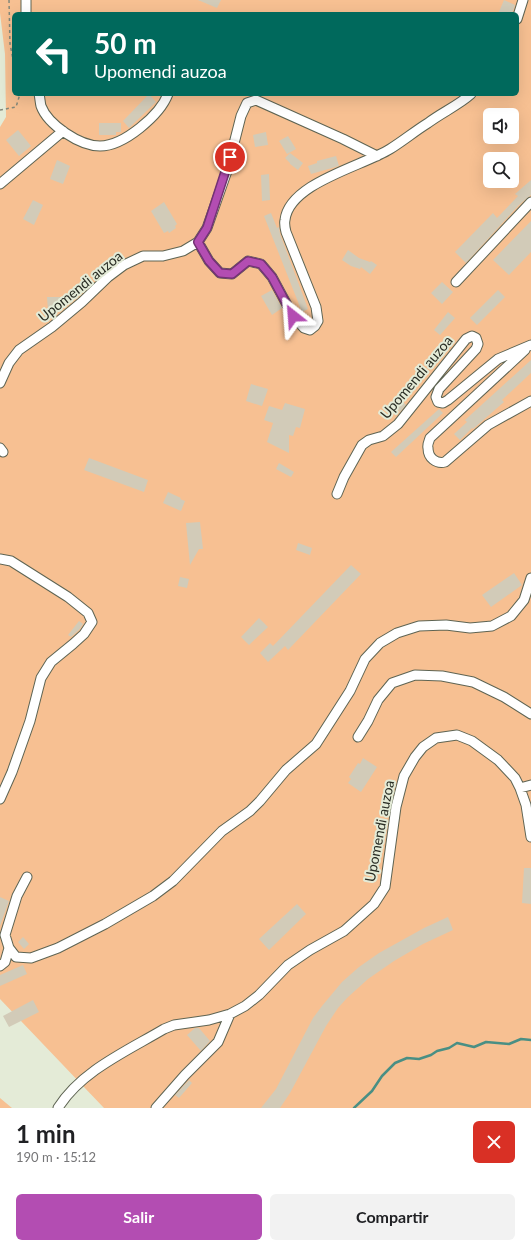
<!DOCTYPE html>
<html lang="es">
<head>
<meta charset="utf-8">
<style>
  :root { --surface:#fff; --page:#f2f2f2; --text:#202124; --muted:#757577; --accent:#b34db2 }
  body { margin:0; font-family:Lato,sans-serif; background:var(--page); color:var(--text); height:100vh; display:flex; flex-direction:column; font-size:15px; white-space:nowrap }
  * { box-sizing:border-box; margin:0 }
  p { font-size:13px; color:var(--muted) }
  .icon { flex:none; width:22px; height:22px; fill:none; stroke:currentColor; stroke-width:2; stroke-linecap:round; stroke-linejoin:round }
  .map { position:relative; height:1108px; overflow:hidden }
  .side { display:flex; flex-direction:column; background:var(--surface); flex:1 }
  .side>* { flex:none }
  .hud { position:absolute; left:12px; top:12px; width:507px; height:84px; border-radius:6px; box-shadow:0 4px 16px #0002; background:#00695c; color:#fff; overflow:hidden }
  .tools { position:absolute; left:483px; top:108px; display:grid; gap:8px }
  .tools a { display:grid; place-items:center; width:36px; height:36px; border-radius:6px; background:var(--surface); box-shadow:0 4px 16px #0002; font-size:20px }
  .pin { position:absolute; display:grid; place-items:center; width:34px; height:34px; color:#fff; margin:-17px; border:2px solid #fff; border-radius:50%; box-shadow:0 1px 4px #0007 }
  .me { position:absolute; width:44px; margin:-22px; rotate:332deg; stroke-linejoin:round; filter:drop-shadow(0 0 3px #0008) }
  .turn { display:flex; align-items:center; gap:14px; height:84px; padding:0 16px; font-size:18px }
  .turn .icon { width:52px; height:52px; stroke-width:2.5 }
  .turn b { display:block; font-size:28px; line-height:34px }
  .round { display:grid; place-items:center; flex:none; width:42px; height:42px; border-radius:6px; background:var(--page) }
  .headline { display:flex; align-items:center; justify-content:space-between; height:68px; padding:0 16px }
  h1 { font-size:24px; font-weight:700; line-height:30px }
  .button { display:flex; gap:8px; margin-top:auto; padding:8px 16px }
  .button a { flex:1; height:46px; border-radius:6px; background:var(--accent); color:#fff; font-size:16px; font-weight:700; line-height:46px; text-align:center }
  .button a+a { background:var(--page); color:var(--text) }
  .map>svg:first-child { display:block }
  .green { fill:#f7c092; fill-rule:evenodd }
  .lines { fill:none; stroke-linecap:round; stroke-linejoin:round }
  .stream { stroke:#498f84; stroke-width:2.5 }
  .building { fill:#d2cbb8 }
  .minor-casing { stroke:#5e6453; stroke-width:11 }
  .path { stroke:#83887a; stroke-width:1.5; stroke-dasharray:3 3; stroke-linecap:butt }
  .minor { stroke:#fff; stroke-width:9 }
  .route-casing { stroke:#743274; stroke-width:10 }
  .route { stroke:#b34db2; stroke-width:7 }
  .labels { text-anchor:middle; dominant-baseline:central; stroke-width:4; stroke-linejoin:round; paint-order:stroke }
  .street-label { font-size:14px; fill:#292c24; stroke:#e4ebd7 }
</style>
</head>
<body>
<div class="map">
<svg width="531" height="1108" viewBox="0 0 531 1108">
  <rect width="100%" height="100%" fill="#e4ebd7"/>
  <!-- green -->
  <path class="green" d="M0 0H531V1108H104L0 999V127L6 117 5 54 0 13ZM14 14H517V94H14ZM490 115H512V137H490ZM490 159H512V181H490Z
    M0 1098 12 1108H0Z"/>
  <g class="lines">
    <!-- stream -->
    <path class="stream" d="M354 1108 372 1091 382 1076 395 1063 407 1058 419 1059 431 1055 437 1051 449 1048 457 1043 474 1047 486 1042 509 1044 521 1039 531 1040"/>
  </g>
  <!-- building -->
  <path class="building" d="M198 0H221L217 8Z
    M504 0 515 5 512 14H498Z
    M149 94 156 102 129 128 123 121Z
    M99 123H121V132H116V135H99Z
    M18 130 31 146 19 156 6 140Z
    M266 132 268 145 255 147 253 135Z
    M288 136 296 149 287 154 279 141Z
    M290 153 303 163 298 170 290 164V163L285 158Z
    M336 156 339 166 311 174 308 166 317 163V161Z
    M57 160 70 166 63 184 50 179Z
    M269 174 270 200 262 201 261 175Z
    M531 180V195L519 205 466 263 455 252 493 213 497 218 518 196 515 194Z
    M33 200 43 205 34 225 23 219Z
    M164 202 177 224 175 226 176 228 169 233 168 231 164 233 151 211Z
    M271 213 277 228 279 227 280 234 308 309 302 312 264 216Z
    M531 221V252L509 275 493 260Z
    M348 250 359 258 370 262 371 261 377 265 370 274 361 267 360 269 351 266 342 260Z
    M442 282 453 292 442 304 431 293Z
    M272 290 282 308 272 315 261 296Z
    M498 290 505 297 477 325 470 318Z
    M47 297H63V310L48 311Z
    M448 312 455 318 440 335 434 330Z
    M441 347 446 352 438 362 433 357Z
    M531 360V373L502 400 504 402 473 429 472 428 460 440 454 434 467 422 465 420Z
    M251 384 268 389 262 406 246 401Z
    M403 402 406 405 400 412 397 408Z
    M285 403 305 409 300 428 296 427 293 436 289 435V453L267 442 273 423 264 420 269 406 282 410Z
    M439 409 443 413 396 457 391 452Z
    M89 458 148 480 144 492 84 470Z
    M279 463 294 472 291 477 276 469Z
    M168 492 181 498 180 499 185 501 181 511 163 503Z
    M200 522 203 549H199L190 565 186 523Z
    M298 543 312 548 310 555 296 550Z
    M351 565 361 574 288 650 285 646 268 662 260 653 270 643 273 646Z
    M514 573 522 585 491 607 482 595Z
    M180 577 189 579 187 588 178 586Z
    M259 618 268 627 249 645 241 637Z
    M79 621 83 624 79 630 71 637 68 635Z
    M363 758 377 767 361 792 348 783 351 779 349 777 358 763 360 764Z
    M524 868H531V904L522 903Z
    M0 897 9 901 0 926Z
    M297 904 306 914 269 950 259 939Z
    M448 917 453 930 423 944 394 961 368 979 347 998 338 1008 326 1026 290 1093 280 1108H261L276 1089 313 1018 322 1006 342 982 359 967 379 953 424 928Z
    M23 937 29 944 24 949 18 942Z
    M23 965 27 974 0 986V975Z
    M33 1000 39 1012 9 1027 3 1016Z
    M195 1028H199L210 1041 201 1051 187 1035Z
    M189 1080 192 1083 179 1098 175 1095Z"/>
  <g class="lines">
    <!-- minor casing -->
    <g class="minor-casing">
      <path id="minor" d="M26 0V14
        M517 19 523 0
        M39 94C40 98 40 102 41 106 48 125 80 146 100 146 124 146 160 115 168 94
        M0 184 63 131
        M198 242 209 261 220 273 232 274 248 261 261 264 272 277 293 316 304 328 310 330 315 326 318 321 316 307 286 232C285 228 284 224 285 220 289 183 363 166 390 149 403 141 415 131 428 123 441 113 459 105 471 94
        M456 282 531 202
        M525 350 430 438C429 441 427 445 428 448 428 458 436 464 445 462L488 425 531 401
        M0 383 9 363 19 350 52 327 82 302 108 277 124 265 143 256H163L183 251 198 242 207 228 227 171 241 116 247 103 256 100 343 139 377 156
        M0 448 3 452
        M337 494 344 477 362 445 369 440 383 436 398 424 466 339 472 336 476 338 478 344 476 349 439 389 436 397 438 402 443 403 448 400 498 359 531 345
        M0 559 11 561 68 597 88 613 92 622 84 634 73 644 51 662 41 678 30 721 12 772 0 799
        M358 737 368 721 378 700 392 683 415 675 442 676 473 682 504 697 531 714
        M520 788 531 785
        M27 877 17 896 5 935 9 948 16 957 31 958 58 948 105 924 153 896 173 881 222 831 250 811 260 801 286 770 316 744 350 691 365 659 380 643 397 633 419 626 446 625 470 628 492 626 511 616 524 600 531 578
        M0 966 5 962 9 948
        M58 1108C81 1071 127 1051 164 1029L174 1025 209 1020 230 1014 245 1006 259 995 288 965 310 950 344 931 374 904 385 887 396 807 404 776 415 757 423 747 436 738 457 735 472 741 498 760 515 778 520 788 526 805 531 837
        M156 1108 185 1075 218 1042 230 1014"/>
    </g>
    <!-- path -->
    <path class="path" d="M9 0 10 44 14 64
      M0 110 16 107 20 94"/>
    <!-- minor -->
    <use href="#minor" class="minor"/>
  </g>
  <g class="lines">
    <!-- route casing -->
    <g class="route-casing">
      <path id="route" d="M230 157 207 228 198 242 209 261 220 273 232 274 248 261 261 264 272 277 293 316"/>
    </g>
    <!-- route -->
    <use href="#route" class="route"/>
  </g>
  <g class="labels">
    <!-- street labels -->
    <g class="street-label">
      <text transform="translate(80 286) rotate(-39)">Upomendi auzoa</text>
      <text transform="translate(416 377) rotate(-50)">Upomendi auzoa</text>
      <text transform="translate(379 831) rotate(-79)">Upomendi auzoa</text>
    </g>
  </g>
</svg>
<div class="tools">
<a><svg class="icon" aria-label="sound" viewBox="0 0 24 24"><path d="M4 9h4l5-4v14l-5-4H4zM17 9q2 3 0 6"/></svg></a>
<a><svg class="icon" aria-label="search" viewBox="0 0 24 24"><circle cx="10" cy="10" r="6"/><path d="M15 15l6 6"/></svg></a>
</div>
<div class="pin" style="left:230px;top:157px;background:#d93025"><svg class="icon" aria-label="arrive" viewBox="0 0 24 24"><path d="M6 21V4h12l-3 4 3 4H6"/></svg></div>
<svg class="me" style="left:293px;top:316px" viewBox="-20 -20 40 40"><path d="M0-17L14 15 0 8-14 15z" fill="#b34db2" stroke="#fff" stroke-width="4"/></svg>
<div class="hud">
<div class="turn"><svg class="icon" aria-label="left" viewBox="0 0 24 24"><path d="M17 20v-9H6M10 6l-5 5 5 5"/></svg><div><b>50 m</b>Upomendi auzoa</div></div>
</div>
</div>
<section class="side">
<div class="headline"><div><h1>1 min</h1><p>190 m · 15:12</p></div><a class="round" style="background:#d93025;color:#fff"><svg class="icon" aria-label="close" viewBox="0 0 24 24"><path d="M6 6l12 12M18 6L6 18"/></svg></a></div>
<div class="button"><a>Salir</a><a>Compartir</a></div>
</section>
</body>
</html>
